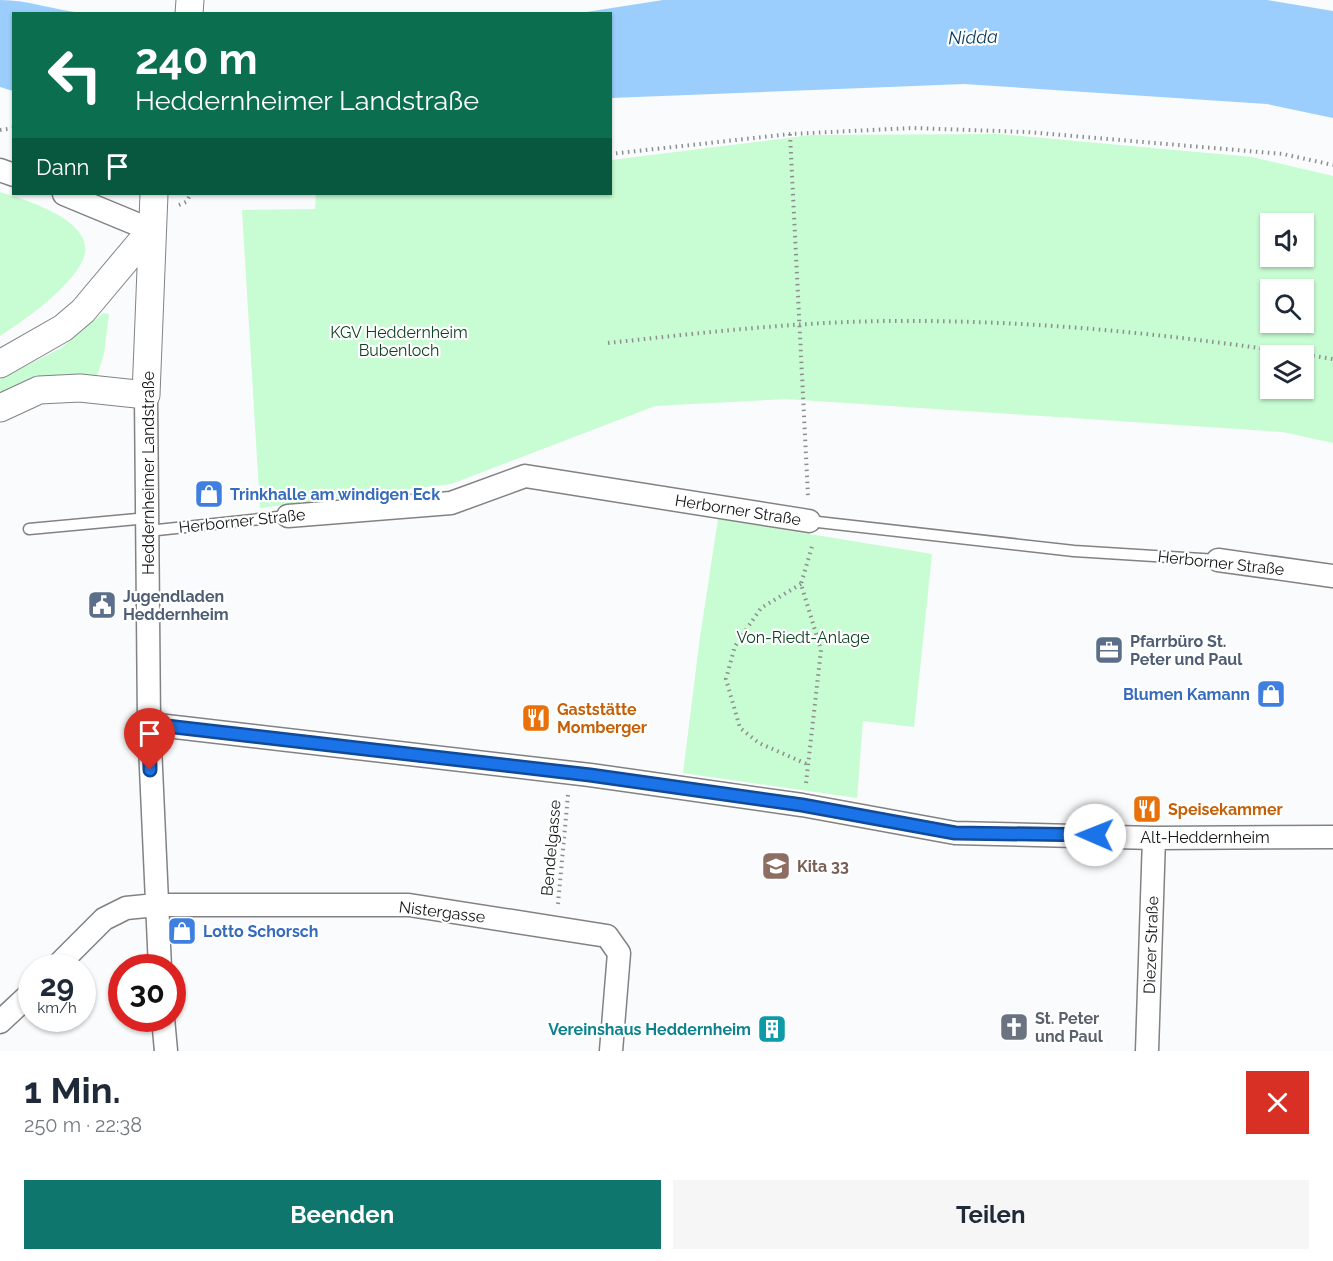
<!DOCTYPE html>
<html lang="de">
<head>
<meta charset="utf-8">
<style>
  :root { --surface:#fff; --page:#f6f6f7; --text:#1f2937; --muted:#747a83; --accent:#0f766e }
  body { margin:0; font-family:Raleway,sans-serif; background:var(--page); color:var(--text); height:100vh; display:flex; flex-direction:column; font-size:22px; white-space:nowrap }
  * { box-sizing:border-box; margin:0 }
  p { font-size:20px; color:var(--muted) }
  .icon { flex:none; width:33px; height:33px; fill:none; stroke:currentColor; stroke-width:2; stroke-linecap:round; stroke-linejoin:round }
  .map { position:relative; height:1051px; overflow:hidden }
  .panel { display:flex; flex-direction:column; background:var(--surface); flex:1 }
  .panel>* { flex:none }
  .banner { position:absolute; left:12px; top:12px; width:600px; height:183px; border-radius:0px; box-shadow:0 2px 4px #0004; background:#0b6e4f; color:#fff; overflow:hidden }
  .controls { position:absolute; left:1260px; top:213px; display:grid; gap:12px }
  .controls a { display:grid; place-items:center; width:54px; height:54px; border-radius:0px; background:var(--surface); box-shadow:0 2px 4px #0004; font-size:30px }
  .speed { position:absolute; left:18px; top:954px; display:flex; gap:12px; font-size:30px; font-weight:700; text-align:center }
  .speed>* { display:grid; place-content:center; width:78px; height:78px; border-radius:50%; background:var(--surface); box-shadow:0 2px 4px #0004; line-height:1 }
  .speed small { font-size:15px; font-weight:400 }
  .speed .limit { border:9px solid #d22; background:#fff; color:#111 }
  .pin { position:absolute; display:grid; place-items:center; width:51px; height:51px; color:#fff; margin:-62px -26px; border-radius:50% 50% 50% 0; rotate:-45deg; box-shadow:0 0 6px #0007 }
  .pin .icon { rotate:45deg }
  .me { position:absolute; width:66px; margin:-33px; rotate:271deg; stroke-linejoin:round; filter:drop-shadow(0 0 4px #0008) }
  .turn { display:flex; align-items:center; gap:21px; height:126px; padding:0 24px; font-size:27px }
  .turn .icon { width:78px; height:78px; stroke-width:2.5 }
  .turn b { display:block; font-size:42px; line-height:51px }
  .then { display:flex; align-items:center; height:57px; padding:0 24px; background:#0003; gap:12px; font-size:22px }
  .round { display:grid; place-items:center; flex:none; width:63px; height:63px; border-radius:0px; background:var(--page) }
  .overview { display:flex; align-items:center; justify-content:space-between; height:102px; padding:0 24px }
  h1 { font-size:36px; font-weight:700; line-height:45px }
  .cta { display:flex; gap:12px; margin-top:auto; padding:12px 24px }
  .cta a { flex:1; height:69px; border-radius:0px; background:var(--accent); color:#fff; font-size:24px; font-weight:700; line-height:69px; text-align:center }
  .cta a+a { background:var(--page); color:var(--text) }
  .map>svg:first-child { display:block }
  .green { fill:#c8fcd3; fill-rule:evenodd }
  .water { fill:#9bcefc }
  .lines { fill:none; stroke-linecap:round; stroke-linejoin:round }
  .service-casing { stroke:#828284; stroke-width:13 }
  .minor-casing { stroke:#828284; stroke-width:25 }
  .tertiary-casing { stroke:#828284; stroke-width:29 }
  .path { stroke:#8d8e8f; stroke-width:4; stroke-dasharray:1.5 4.5; stroke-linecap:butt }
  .service { stroke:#fff; stroke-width:10 }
  .minor { stroke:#fff; stroke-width:22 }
  .tertiary { stroke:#fff; stroke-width:27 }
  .route-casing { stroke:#114b97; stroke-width:15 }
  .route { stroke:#1a73e8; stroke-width:10 }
  .labels { text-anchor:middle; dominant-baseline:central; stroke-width:4.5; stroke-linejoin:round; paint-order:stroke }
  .park-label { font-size:16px; fill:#0d4321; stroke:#fff }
  .street-label { font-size:16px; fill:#141515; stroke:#fff }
  .shop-label { font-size:16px; font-weight:bold; fill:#366cbe; stroke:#fff; text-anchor:start }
  .service-label { font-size:16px; font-weight:bold; fill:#4e5e75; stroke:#fff; text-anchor:start }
  .food-label { font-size:16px; font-weight:bold; fill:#c56008; stroke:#fff; text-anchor:start }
  .education-label { font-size:16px; font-weight:bold; fill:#785e54; stroke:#fff; text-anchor:start }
  .worship-label { font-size:16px; font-weight:bold; fill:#5b616d; stroke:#fff; text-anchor:start }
  .culture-label { font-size:16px; font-weight:bold; fill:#0d838f; stroke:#fff; text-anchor:end }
  .water-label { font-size:18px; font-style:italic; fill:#083a5f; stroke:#fff }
</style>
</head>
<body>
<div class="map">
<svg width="1333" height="1051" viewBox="0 0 1333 1051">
  <rect width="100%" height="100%" fill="#fafbfc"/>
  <!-- green -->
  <path class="green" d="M1000 134 1252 157 1333 176V443L1283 432 786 399 655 406 451 484 260 508 242 210 315 209 316 194H610L611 160 811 135ZM1270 224H1304V256H1270ZM1270 290H1304V322H1270ZM1270 356H1304V388H1270Z
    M0 192C23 199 91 219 85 253 79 282 25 320 0 336Z
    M103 313 109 314 104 354 97 376 0 396V379L61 348Z
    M718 519 932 554 914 727 863 721 857 798 683 773 700 637Z"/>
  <!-- water -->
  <path class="water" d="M0 0C28 0 54 10 82 13L14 14 13 91 0 87Z
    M663 0H1267L1333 11V118L1267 104 964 84 611 98 610 14 580 13Z"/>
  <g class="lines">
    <!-- service casing -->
    <g class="service-casing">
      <path id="service" d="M809 521 1074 551 1218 560
        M29 529 148 518
        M148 531 288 516"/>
    </g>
    <!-- minor casing -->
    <g class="minor-casing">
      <path id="minor" d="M0 170 14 175
        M64 194 151 230
        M146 395 149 724 160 968
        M288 516 451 503 525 476 809 521
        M1218 560 1333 576
        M149 724 590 775 802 805 955 833 1154 838 1333 837
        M55 968 104 919 126 908 156 905H409L607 936 619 953 611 1051
        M163 1018 166 1051
        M0 1022 32 992
        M1147 1051 1154 838"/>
    </g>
    <!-- tertiary casing -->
    <g class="tertiary-casing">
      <path id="tertiary" d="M189 14 190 0
        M0 364 63 328 83 311 151 230
        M0 408 39 390 80 388 146 395 154 194"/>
    </g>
    <!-- path -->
    <path class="path" d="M0 130 14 128
      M790 134 808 496
      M610 154 790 134 912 128 1027 132 1283 154 1333 165
      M179 205 186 202 191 194
      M608 343C709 332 811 320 912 321 1054 321 1193 337 1333 359
      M801 584 761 608 735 646 726 679 740 728 759 743 809 765
      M806 783 821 650 801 584 813 543
      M558 904 568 795"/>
    <!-- service -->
    <use href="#service" class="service"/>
    <!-- minor -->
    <use href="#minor" class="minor"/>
    <!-- tertiary -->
    <use href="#tertiary" class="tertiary"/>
  </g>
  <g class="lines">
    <!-- route casing -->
    <g class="route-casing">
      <path id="route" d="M150 770 149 724 590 775 802 805 955 833 1095 835"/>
    </g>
    <!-- route -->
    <use href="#route" class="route"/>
  </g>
  <!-- icons -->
  <defs>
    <g id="shop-square" transform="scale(1.5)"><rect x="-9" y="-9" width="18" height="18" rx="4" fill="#3f7fe0" stroke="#fff"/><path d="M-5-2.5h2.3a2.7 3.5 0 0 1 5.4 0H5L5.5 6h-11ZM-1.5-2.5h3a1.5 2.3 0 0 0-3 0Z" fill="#fff"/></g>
    <g id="civic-square" transform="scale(1.5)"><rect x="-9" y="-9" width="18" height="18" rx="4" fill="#5c6f8a" stroke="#fff"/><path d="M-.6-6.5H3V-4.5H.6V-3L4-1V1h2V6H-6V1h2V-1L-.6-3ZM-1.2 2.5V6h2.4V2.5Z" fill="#fff"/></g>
    <g id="office-square" transform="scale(1.5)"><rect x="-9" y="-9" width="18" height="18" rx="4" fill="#5c6f8a" stroke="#fff"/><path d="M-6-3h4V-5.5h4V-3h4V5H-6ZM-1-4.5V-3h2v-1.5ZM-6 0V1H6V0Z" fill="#fff"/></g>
    <g id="restaurant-square" transform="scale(1.5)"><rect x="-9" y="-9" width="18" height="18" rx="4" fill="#e8710a" stroke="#fff"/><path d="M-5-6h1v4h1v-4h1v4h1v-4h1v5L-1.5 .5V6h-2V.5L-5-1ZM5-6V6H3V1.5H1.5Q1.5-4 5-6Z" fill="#fff"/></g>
    <g id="school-square" transform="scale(1.5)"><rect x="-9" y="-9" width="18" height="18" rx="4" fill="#8d6e63" stroke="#fff"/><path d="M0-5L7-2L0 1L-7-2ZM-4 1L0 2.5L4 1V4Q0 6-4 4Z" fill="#fff"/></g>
    <g id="church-square" transform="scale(1.5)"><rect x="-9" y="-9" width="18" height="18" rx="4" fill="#6b7280" stroke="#fff"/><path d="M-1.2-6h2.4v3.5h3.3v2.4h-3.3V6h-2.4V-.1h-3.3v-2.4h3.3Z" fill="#fff"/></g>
    <g id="building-square" transform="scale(1.5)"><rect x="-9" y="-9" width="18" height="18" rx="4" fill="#0f9aa8" stroke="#fff"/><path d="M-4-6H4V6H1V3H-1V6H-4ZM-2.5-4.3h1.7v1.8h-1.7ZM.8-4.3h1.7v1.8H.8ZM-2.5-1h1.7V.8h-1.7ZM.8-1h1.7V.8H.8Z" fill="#fff"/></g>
  </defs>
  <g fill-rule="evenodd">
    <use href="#shop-square" x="209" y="494"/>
    <use href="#civic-square" x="102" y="605"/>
    <use href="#office-square" x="1109" y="650"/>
    <use href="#shop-square" x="1271" y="694"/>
    <use href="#restaurant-square" x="536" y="718"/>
    <use href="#restaurant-square" x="1147" y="809"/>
    <use href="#school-square" x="776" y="866"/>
    <use href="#shop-square" x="182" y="931"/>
    <use href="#church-square" x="1014" y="1027"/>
    <use href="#building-square" x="772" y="1029"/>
  </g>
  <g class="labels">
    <!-- park labels -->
    <g class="park-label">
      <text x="399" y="332">KGV Heddernheim<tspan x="399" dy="18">Bubenloch</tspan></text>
      <text x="803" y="637">Von-Riedt-Anlage</text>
    </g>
    <!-- street labels -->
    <g class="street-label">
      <text transform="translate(148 473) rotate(-90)">Heddernheimer Landstraße</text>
      <text transform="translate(738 510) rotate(9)">Herborner Straße</text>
      <text transform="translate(242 521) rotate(-6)">Herborner Straße</text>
      <text transform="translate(1221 563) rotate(6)">Herborner Straße</text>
      <text x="1205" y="837">Alt-Heddernheim</text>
      <text transform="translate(551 848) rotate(-85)">Bendelgasse</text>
      <text transform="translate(442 912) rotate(7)">Nistergasse</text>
      <text transform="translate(1151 945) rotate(-88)">Diezer Straße</text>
    </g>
    <!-- shop labels -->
    <g class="shop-label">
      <text x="230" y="494">Trinkhalle am windigen Eck</text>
      <text x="1250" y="694" text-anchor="end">Blumen Kamann</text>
      <text x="203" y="931">Lotto Schorsch</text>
    </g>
    <!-- service labels -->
    <g class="service-label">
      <text x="123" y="596">Jugendladen<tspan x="123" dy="18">Heddernheim</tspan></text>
      <text x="1130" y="641">Pfarrbüro St.<tspan x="1130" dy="18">Peter und Paul</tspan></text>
    </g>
    <!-- food labels -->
    <g class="food-label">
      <text x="557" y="709">Gaststätte<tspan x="557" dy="18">Momberger</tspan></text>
      <text x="1168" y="809">Speisekammer</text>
    </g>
    <!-- education labels -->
    <g class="education-label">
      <text x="797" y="866">Kita 33</text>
    </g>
    <!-- worship labels -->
    <g class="worship-label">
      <text x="1035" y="1018">St. Peter<tspan x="1035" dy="18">und Paul</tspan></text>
    </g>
    <!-- culture labels -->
    <g class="culture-label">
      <text x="751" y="1029">Vereinshaus Heddernheim</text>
    </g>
    <!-- water labels -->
    <g class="water-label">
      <text transform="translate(973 37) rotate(-2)">Nidda</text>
    </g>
  </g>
</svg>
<div class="controls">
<a><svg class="icon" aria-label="sound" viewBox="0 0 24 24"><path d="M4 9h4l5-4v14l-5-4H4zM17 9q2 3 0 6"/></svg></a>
<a><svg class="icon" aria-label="search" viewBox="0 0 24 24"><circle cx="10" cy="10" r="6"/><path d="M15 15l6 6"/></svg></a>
<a><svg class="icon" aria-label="layers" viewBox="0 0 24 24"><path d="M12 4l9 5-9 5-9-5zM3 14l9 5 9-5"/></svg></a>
</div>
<div class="speed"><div>29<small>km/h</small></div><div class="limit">30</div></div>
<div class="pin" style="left:150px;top:770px;background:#d93025"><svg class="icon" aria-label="arrive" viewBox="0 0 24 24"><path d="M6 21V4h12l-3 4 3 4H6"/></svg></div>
<svg class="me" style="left:1095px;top:835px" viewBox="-20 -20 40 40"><circle r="19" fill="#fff"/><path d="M0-13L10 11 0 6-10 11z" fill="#1a73e8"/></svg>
<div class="banner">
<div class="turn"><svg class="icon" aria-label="left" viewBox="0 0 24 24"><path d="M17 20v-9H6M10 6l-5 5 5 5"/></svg><div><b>240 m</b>Heddernheimer Landstraße</div></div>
<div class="then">Dann<svg class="icon" aria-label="arrive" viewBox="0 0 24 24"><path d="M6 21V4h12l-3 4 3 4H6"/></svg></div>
</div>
</div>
<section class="panel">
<div class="overview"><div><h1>1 Min.</h1><p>250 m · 22:38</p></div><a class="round" style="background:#d93025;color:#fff"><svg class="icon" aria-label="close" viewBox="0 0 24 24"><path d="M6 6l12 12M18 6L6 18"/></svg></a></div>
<div class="cta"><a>Beenden</a><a>Teilen</a></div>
</section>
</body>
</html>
